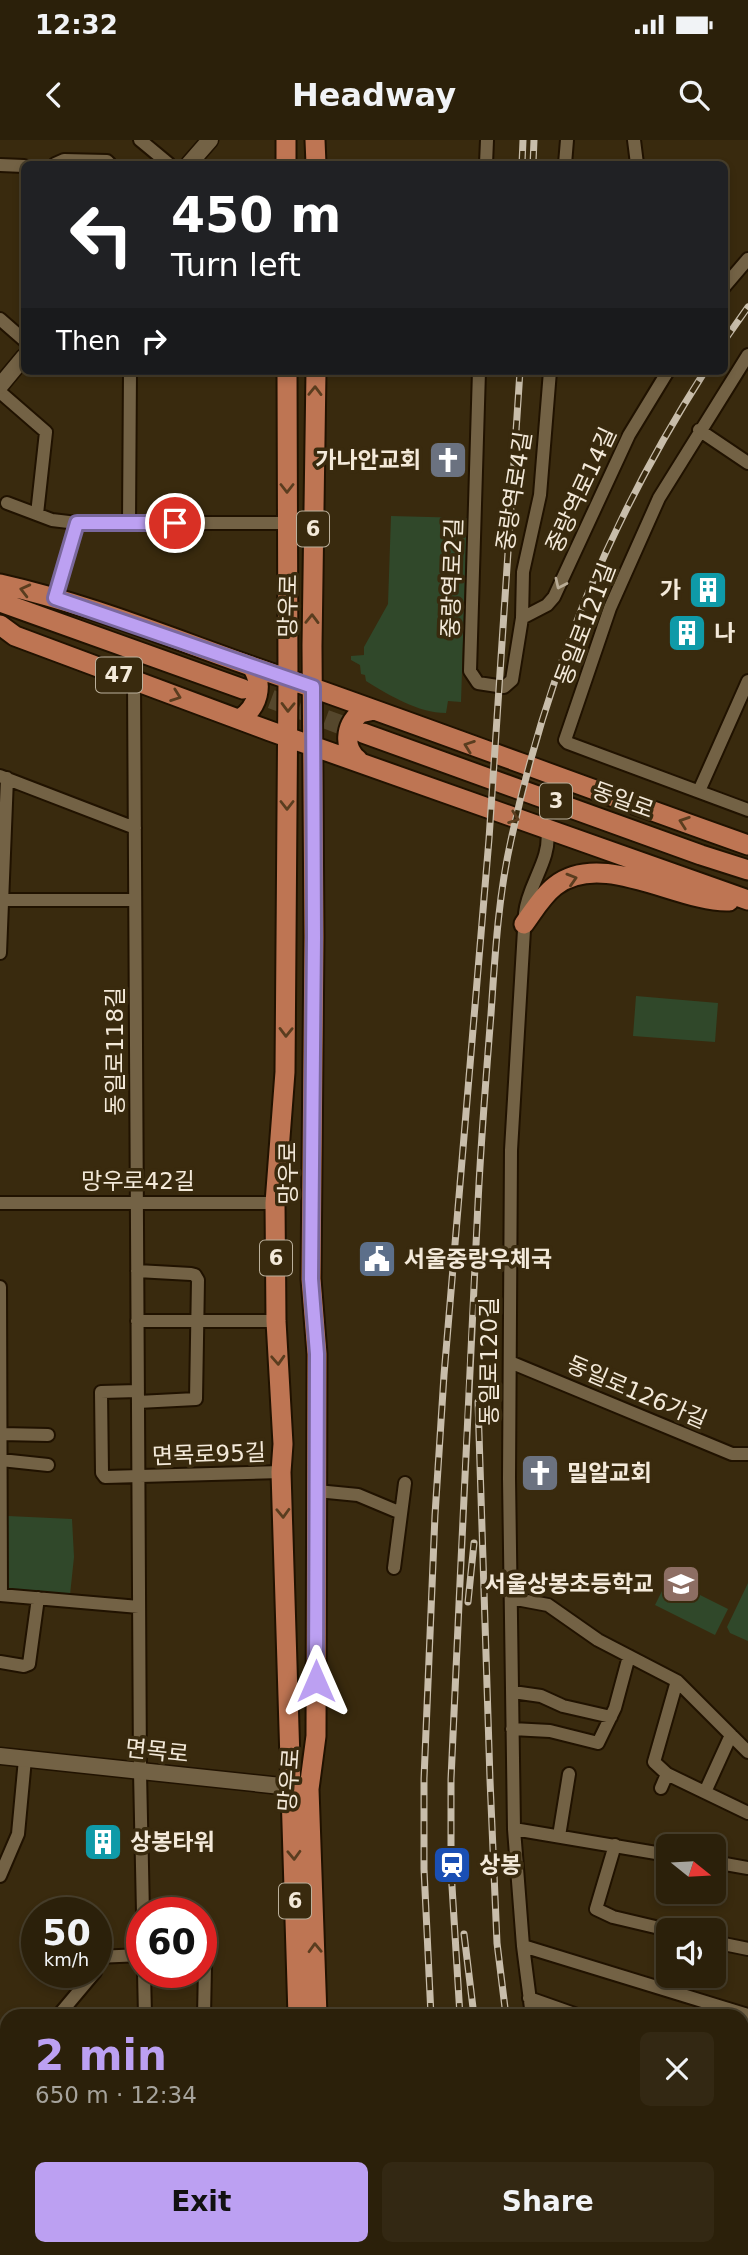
<!DOCTYPE html>
<html lang="en">
<head>
<meta charset="utf-8">
<style>
  :root { --surface:#2b200a; --page:#332813; --text:#f1f3f6; --muted:#a6a39c; --line:#473e2b; --accent:#bca0f2 }
  body { margin:0; font-family:"DejaVu Sans","Noto Sans KR",sans-serif; background:var(--page); color:var(--text); height:100vh; display:flex; flex-direction:column; font-size:26px; white-space:nowrap }
  * { box-sizing:border-box; margin:0 }
  p { font-size:23px; color:var(--muted) }
  .icon { flex:none; width:38px; height:38px; fill:none; stroke:currentColor; stroke-width:2; stroke-linecap:round; stroke-linejoin:round }
  .map { position:relative; flex:1; overflow:hidden }
  .panel { position:absolute; left:0px; top:1869px; width:749px; height:247px; display:flex; flex-direction:column; background:var(--surface); border-radius:21px 21px 0 0; box-shadow:0 4px 10px #0003,0 0 0 2px var(--line) }
  .panel>* { flex:none }
  .banner { position:absolute; left:21px; top:21px; width:707px; height:214px; border-radius:10px; box-shadow:0 4px 10px #0003,0 0 0 2px var(--line); background:#202124; color:#fff; overflow:hidden }
  .needle { width:46px; rotate:108deg }
  .fabs { position:absolute; left:656px; top:1694px; display:grid; gap:14px }
  .fabs a { display:grid; place-items:center; width:70px; height:70px; border-radius:10px; background:var(--surface); box-shadow:0 4px 10px #0003,0 0 0 2px var(--line); font-size:35px }
  .speed { position:absolute; left:21px; top:1757px; display:flex; gap:14px; font-size:35px; font-weight:700; text-align:center }
  .speed>* { display:grid; place-content:center; width:91px; height:91px; border-radius:50%; background:var(--surface); box-shadow:0 4px 10px #0003,0 0 0 2px var(--line); line-height:1 }
  .speed small { font-size:18px; font-weight:400 }
  .speed .limit { border:10px solid #d22; background:#fff; color:#111 }
  .pin { position:absolute; display:grid; place-items:center; width:60px; height:60px; color:#fff; margin:-30px; border:4px solid #fff; border-radius:50%; box-shadow:0 2px 7px #0007 }
  .me { position:absolute; width:77px; margin:-38px; rotate:0deg; stroke-linejoin:round; filter:drop-shadow(0 0 5px #0008) }
  .turn { display:flex; align-items:center; gap:24px; height:147px; padding:0 35px; font-size:32px }
  .turn .icon { width:91px; height:91px; stroke-width:2.5 }
  .turn b { display:block; font-size:49px; line-height:60px }
  .then { display:flex; align-items:center; height:66px; padding:0 35px; background:#0003; gap:14px; font-size:26px }
  .round { display:grid; place-items:center; flex:none; width:74px; height:74px; border-radius:10px; background:var(--page) }
  .overview { display:flex; align-items:center; justify-content:space-between; height:119px; padding:0 35px }
  h1 { font-size:42px; font-weight:700; line-height:52px; color:var(--accent) }
  .button { display:flex; gap:14px; margin-top:auto; padding:14px 35px }
  .button a { flex:1; height:80px; border-radius:10px; background:var(--accent); color:#111; font-size:28px; font-weight:700; line-height:80px; text-align:center }
  .button a+a { background:var(--page); color:var(--text) }
  .status { display:flex; justify-content:space-between; align-items:center; height:49px; padding:0 35px; background:var(--surface); direction:ltr }
  .status svg { height:19px; fill:currentColor }
  header { display:flex; justify-content:space-between; align-items:center; height:91px; padding:0 35px; background:var(--surface); font-size:32px; font-weight:700 }
  .map>svg:first-child { display:block }
  .green { fill:#30482a }
  .lines { fill:none; stroke-linecap:round; stroke-linejoin:round }
  .primary-tunnel { stroke:#55472c; stroke-width:19; stroke-dasharray:19 10; stroke-linecap:butt }
  .street-casing { stroke:#201200; stroke-width:16 }
  .secondary-casing { stroke:#201200; stroke-width:19 }
  .primary-casing { stroke:#201200; stroke-width:23 }
  .street { stroke:#736245; stroke-width:12 }
  .secondary { stroke:#736245; stroke-width:16 }
  .primary { stroke:#be7553; stroke-width:19 }
  .rail-casing { stroke:#c8bdaa; stroke-width:7 }
  .rail { stroke:#392a0e; stroke-width:4.5; stroke-dasharray:13; stroke-linecap:butt }
  .oneway { stroke:#5a3d1f }
  .oneway2 { stroke:#b9ac96 }
  .route-casing { stroke:#7a689d; stroke-width:18 }
  .route { stroke:#bca0f2; stroke-width:12 }
  .labels { text-anchor:middle; dominant-baseline:central; stroke-width:7; stroke-linejoin:round; paint-order:stroke }
  .shield { fill:#392a0e; stroke:#bbb09c; stroke-width:2 }
  .shield-label { font-size:21px; font-weight:bold; fill:#f3e9d9 }
  .poi-label { font-size:23px; font-weight:bold; fill:#f3e9d9; stroke:#392a0e; text-anchor:start }
  .street-label { font-size:23px; fill:#f3e9d9; stroke:#392a0e }
</style>
</head>
<body>
<div class="status"><b>12:32</b><svg viewBox="0 0 49 12"><path d="M0 12V9h3v3zM5 12V6h3v6zM10 12V3h3v9zM15 12V0h3v12zM26 1h20v11H26zM47 4h2v5h-2z"/></svg></div>
<header><svg class="icon" aria-label="back" viewBox="0 0 24 24"><path d="M15 5l-7 7 7 7"/></svg>Headway<svg class="icon" aria-label="search" viewBox="0 0 24 24"><circle cx="10" cy="10" r="6"/><path d="M15 15l6 6"/></svg></header>
<div class="map">
<svg width="748" height="2115" viewBox="0 0 748 2115">
  <rect width="100%" height="100%" fill="#392a0e"/>
  <!-- green -->
  <path class="green" d="M391 376 467 378 461 562 448 561 446 573C418 573 389 555 366 541L365 535 361 534 360 525 351 520V516L364 515V507L388 464Z
    M636 856 718 863 715 902 633 896Z
    M8 1376 72 1379 74 1417 70 1455 4 1451 7 1378Z
    M668 1439 728 1469 715 1495 655 1465Z
    M748 1443V1501L730 1493 727 1487Z"/>
  <g class="lines">
    <!-- primary-tunnel -->
    <path class="primary-tunnel" d="M244 549 363 593"/>
    <!-- street casing -->
    <g class="street-casing">
      <path id="street" d="M140 0 169 24
        M634 0 637 24
        M55 24 64 20 107 21 110 24
        M486 24 487 0
        M565 24 567 0
        M0 25 24 26
        M724 147 748 119
        M0 179 24 200
        M748 215 659 358 610 468 565 600 568 603 748 670
        M479 231 470 531 478 543 504 547 512 540 522 478 523 432 540 355 550 231
        M0 252 46 292 37 374
        M699 290 748 323
        M7 363 52 380 77 383
        M129 383 130 231
        M55 458 77 383H287
        M522 478 547 465 554 457 629 295 668 231
        M134 541 140 1632 143 1773
        M0 636 135 688
        M699 651 748 541
        M2 760H135
        M0 813 7 638
        M0 1063H275
        M137 1131 191 1134 195 1135 198 1140 196 1259 138 1262
        M0 1147 1 1455
        M137 1181H276
        M510 1222 732 1314H748
        M138 1251 101 1252 102 1333 105 1337 281 1332
        M1 1294 48 1295
        M1 1320 48 1325
        M317 1351 358 1355 401 1373
        M394 1428 405 1343
        M0 1455 139 1467
        M511 1458 548 1465 598 1500 677 1541 748 1612
        M0 1522 24 1526 29 1524 38 1458
        M677 1541 654 1622 667 1634 748 1673
        M513 1552 541 1556 563 1566 611 1577
        M512 1589 550 1591 598 1603 615 1568 629 1516
        M661 1648 667 1634
        M705 1652 731 1595
        M514 1689 668 1715
        M559 1696 569 1634
        M615 1705 596 1769 613 1777 668 1790
        M714 1722 748 1728
        M0 1736 18 1694 25 1619
        M714 1802 748 1809
        M523 1806 748 1875
        M96 1817 142 1815
        M201 1823 205 1826 204 1876
        M144 1832 145 1876
        M529 1858 580 1876
        M58 1876 95 1832
        M532 1876 523 1806 514 1689 509 1338 511 1010 525 773C528 744 552 719 547 690
        M742 1933 748 1935
        M0 1934 7 1932
        M0 1990 7 1988
        M742 1993 748 1995
        M0 2045 7 2042
        M0 2055 7 2072
        M581 2109 584 2115
        M0 2114 8 2109
        M149 2115V2109
        M684 2115 687 2109"/>
    </g>
    <!-- secondary casing -->
    <g class="secondary-casing">
      <path id="secondary" d="M189 24 210 0
        M0 246 24 217
        M0 1616 300 1648"/>
    </g>
    <!-- primary casing -->
    <g class="primary-casing">
      <path id="primary" d="M315 0 316 24
        M286 24V0
        M287 231 288 538 285 932 275 1063 276 1181 283 1304 281 1332 298 1876
        M316 231 312 506 314 797 311 1139 317 1214 316 1596 309 1649 317 1876
        M0 444C85 463 166 496 248 525 415 583 581 646 748 705
        M0 462 243 549
        M0 485 15 496 270 591 748 760
        M240 579C258 567 264 545 252 527
        M363 593 701 715 748 730
        M358 620C343 608 345 586 360 573L374 570
        M524 784C533 772 542 756 555 746 602 709 680 763 729 761
        M304 2109V2115
        M324 2109 325 2115"/>
    </g>
    <!-- street -->
    <use href="#street" class="street"/>
    <!-- secondary -->
    <use href="#secondary" class="secondary"/>
    <!-- primary -->
    <use href="#primary" class="primary"/>
    <!-- rail casing -->
    <g class="rail-casing">
      <path id="rail" d="M522 24 523 0
        M533 24 534 0
        M724 201 748 167
        M478 1262 490 1640 497 1803 506 1876
        M468 1462 474 1403
        M464 1794 474 1876
        M431 1876 424 1729V1639L435 1375 444 1235 489 699 520 231
        M460 1876 451 1730V1639C460 1447 468 1255 478 1063 481 1000 486 937 491 874 495 816 498 758 511 700 548 529 611 378 705 231
        M444 2109V2115
        M489 2109 490 2115
        M532 2109 535 2115
        M551 2109 552 2115"/>
    </g>
    <!-- rail -->
    <use href="#rail" class="rail"/>
  </g>
  <!-- one-way arrows -->
  <defs><path id="oneway-chevron" d="M-2-3.5L2.5 0L-2 3.5" fill="none" stroke-width="1.6" stroke-linecap="round" stroke-linejoin="round" transform="scale(1.75)"/></defs>
  <g class="oneway">
    <use href="#oneway-chevron" transform="translate(315 251) rotate(-89)"/>
    <use href="#oneway-chevron" transform="translate(287 348) rotate(90)"/>
    <use href="#oneway-chevron" transform="translate(25 450) rotate(-166)"/>
    <use href="#oneway-chevron" transform="translate(312 479) rotate(-89)"/>
    <use href="#oneway-chevron" transform="translate(176 556) rotate(20)"/>
    <use href="#oneway-chevron" transform="translate(288 567) rotate(91)"/>
    <use href="#oneway-chevron" transform="translate(469 606) rotate(-160)"/>
    <use href="#oneway-chevron" transform="translate(287 665) rotate(90)"/>
    <use href="#oneway-chevron" transform="translate(514 678) rotate(20)"/>
    <use href="#oneway-chevron" transform="translate(684 682) rotate(-161)"/>
    <use href="#oneway-chevron" transform="translate(572 739) rotate(-17)"/>
    <use href="#oneway-chevron" transform="translate(286 892) rotate(91)"/>
    <use href="#oneway-chevron" transform="translate(278 1220) rotate(87)"/>
    <use href="#oneway-chevron" transform="translate(283 1373) rotate(88)"/>
    <use href="#oneway-chevron" transform="translate(294 1715) rotate(88)"/>
    <use href="#oneway-chevron" transform="translate(315 1808) rotate(-92)"/>
  </g>
  <use class="oneway2" href="#oneway-chevron" transform="translate(560 444) rotate(115)"/>
  <g class="lines">
    <!-- route casing -->
    <g class="route-casing">
      <path id="route" d="M175 383H77L55 458 313 547 314 797 311 1139 317 1214 316 1541"/>
    </g>
    <!-- route -->
    <use href="#route" class="route"/>
  </g>
  <!-- icons -->
  <defs>
    <g id="church-square" transform="scale(2.0125)"><rect x="-9" y="-9" width="18" height="18" rx="4" fill="#6b7280" stroke="#392a0e"/><path d="M-1.2-6h2.4v3.5h3.3v2.4h-3.3V6h-2.4V-.1h-3.3v-2.4h3.3Z" fill="#fff"/></g>
    <g id="building-square" transform="scale(2.0125)"><rect x="-9" y="-9" width="18" height="18" rx="4" fill="#0f9aa8" stroke="#392a0e"/><path d="M-4-6H4V6H1V3H-1V6H-4ZM-2.5-4.3h1.7v1.8h-1.7ZM.8-4.3h1.7v1.8H.8ZM-2.5-1h1.7V.8h-1.7ZM.8-1h1.7V.8H.8Z" fill="#fff"/></g>
    <g id="civic-square" transform="scale(2.0125)"><rect x="-9" y="-9" width="18" height="18" rx="4" fill="#5c6f8a" stroke="#392a0e"/><path d="M-.6-6.5H3V-4.5H.6V-3L4-1V1h2V6H-6V1h2V-1L-.6-3ZM-1.2 2.5V6h2.4V2.5Z" fill="#fff"/></g>
    <g id="school-square" transform="scale(2.0125)"><rect x="-9" y="-9" width="18" height="18" rx="4" fill="#8d6e63" stroke="#392a0e"/><path d="M0-5L7-2L0 1L-7-2ZM-4 1L0 2.5L4 1V4Q0 6-4 4Z" fill="#fff"/></g>
    <g id="station-square" transform="scale(2.0125)"><rect x="-9" y="-9" width="18" height="18" rx="4" fill="#1a4fb4" stroke="#392a0e"/><path d="M-3-6H3Q5-6 5-4V2Q5 4 3 4L4.5 6H3L1.5 4h-3L-3 6H-4.5L-3 4Q-5 4-5 2V-4Q-5-6-3-6ZM-3.5-4v3h7v-3ZM-3.5 1v1.5H-2V1ZM2 1v1.5H3.5V1Z" fill="#fff"/></g>
  </defs>
  <g fill-rule="evenodd">
    <use href="#church-square" x="448" y="320"/>
    <use href="#building-square" x="708" y="450"/>
    <use href="#building-square" x="687" y="493"/>
    <use href="#civic-square" x="377" y="1119"/>
    <use href="#church-square" x="540" y="1333"/>
    <use href="#school-square" x="681" y="1444"/>
    <use href="#building-square" x="103" y="1702"/>
    <use href="#station-square" x="452" y="1725"/>
  </g>
  <g class="labels">
    <!-- shield labels -->
    <g class="shield">
      <rect x="297" y="371.5" width="32" height="35" rx="5"/>
      <rect x="96" y="517.5" width="46" height="35" rx="5"/>
      <rect x="540" y="643.5" width="32" height="35" rx="5"/>
      <rect x="260" y="1100.5" width="32" height="35" rx="5"/>
      <rect x="279" y="1743.5" width="32" height="35" rx="5"/>
    </g>
    <g class="shield-label">
      <text x="313" y="389">6</text>
      <text x="119" y="535">47</text>
      <text x="556" y="661">3</text>
      <text x="276" y="1118">6</text>
      <text x="295" y="1761">6</text>
    </g>
    <!-- poi labels -->
    <g class="poi-label">
      <text x="421" y="320" text-anchor="end">가나안교회</text>
      <text x="681" y="450" text-anchor="end">가</text>
      <text x="714" y="493">나</text>
      <text x="404" y="1119">서울중랑우체국</text>
      <text x="567" y="1333">밀알교회</text>
      <text x="654" y="1444" text-anchor="end">서울상봉초등학교</text>
      <text x="130" y="1702">상봉타워</text>
      <text x="479" y="1725">상봉</text>
    </g>
    <!-- street labels -->
    <g class="street-label">
      <text transform="translate(581 350) rotate(-65)">중랑역로14길</text>
      <text transform="translate(514 351) rotate(-81)">중랑역로4길</text>
      <text transform="translate(452 438) rotate(-88)">중랑역로2길</text>
      <text transform="translate(288 466) rotate(-89)">망우로</text>
      <text transform="translate(585 484) rotate(-69)">동일로121길</text>
      <text transform="translate(623 660) rotate(20)">동일로</text>
      <text transform="translate(115 911) rotate(-90)">동일로118길</text>
      <text transform="translate(288 1033) rotate(-90)">망우로</text>
      <text x="138" y="1041">망우로42길</text>
      <text transform="translate(489 1221) rotate(-90)">동일로120길</text>
      <text transform="translate(637 1252) rotate(23)">동일로126가길</text>
      <text transform="translate(209 1314) rotate(-2)">면목로95길</text>
      <text transform="translate(157 1611) rotate(6)">면목로</text>
      <text transform="translate(289 1640) rotate(-86)">망우로</text>
    </g>
  </g>
</svg>
<div class="fabs">
<a><svg class="needle" viewBox="-14 -14 28 28"><path d="M0-13l5 13h-10z" fill="#e53935"/><path d="M0 13l5-13h-10z" fill="#a6a39c"/></svg></a>
<a><svg class="icon" aria-label="sound" viewBox="0 0 24 24"><path d="M4 9h4l5-4v14l-5-4H4zM17 9q2 3 0 6"/></svg></a>
</div>
<div class="speed"><div>50<small>km/h</small></div><div class="limit">60</div></div>
<div class="pin" style="left:175px;top:383px;background:#d93025"><svg class="icon" aria-label="arrive" viewBox="0 0 24 24"><path d="M6 21V4h12l-3 4 3 4H6"/></svg></div>
<svg class="me" style="left:316px;top:1541px" viewBox="-20 -20 40 40"><path d="M0-17L14 15 0 8-14 15z" fill="#bca0f2" stroke="#fff" stroke-width="4"/></svg>
<div class="banner">
<div class="turn"><svg class="icon" aria-label="left" viewBox="0 0 24 24"><path d="M17 20v-9H6M10 6l-5 5 5 5"/></svg><div><b>450 m</b>Turn left</div></div>
<div class="then">Then<svg class="icon" aria-label="right" viewBox="0 0 24 24"><path d="M7 20v-9h11M14 6l5 5-5 5"/></svg></div>
</div>
<section class="panel">
<div class="overview"><div><h1>2 min</h1><p>650 m · 12:34</p></div><a class="round"><svg class="icon" aria-label="close" viewBox="0 0 24 24"><path d="M6 6l12 12M18 6L6 18"/></svg></a></div>
<div class="button"><a>Exit</a><a>Share</a></div>
</section>
</div>
</body>
</html>
